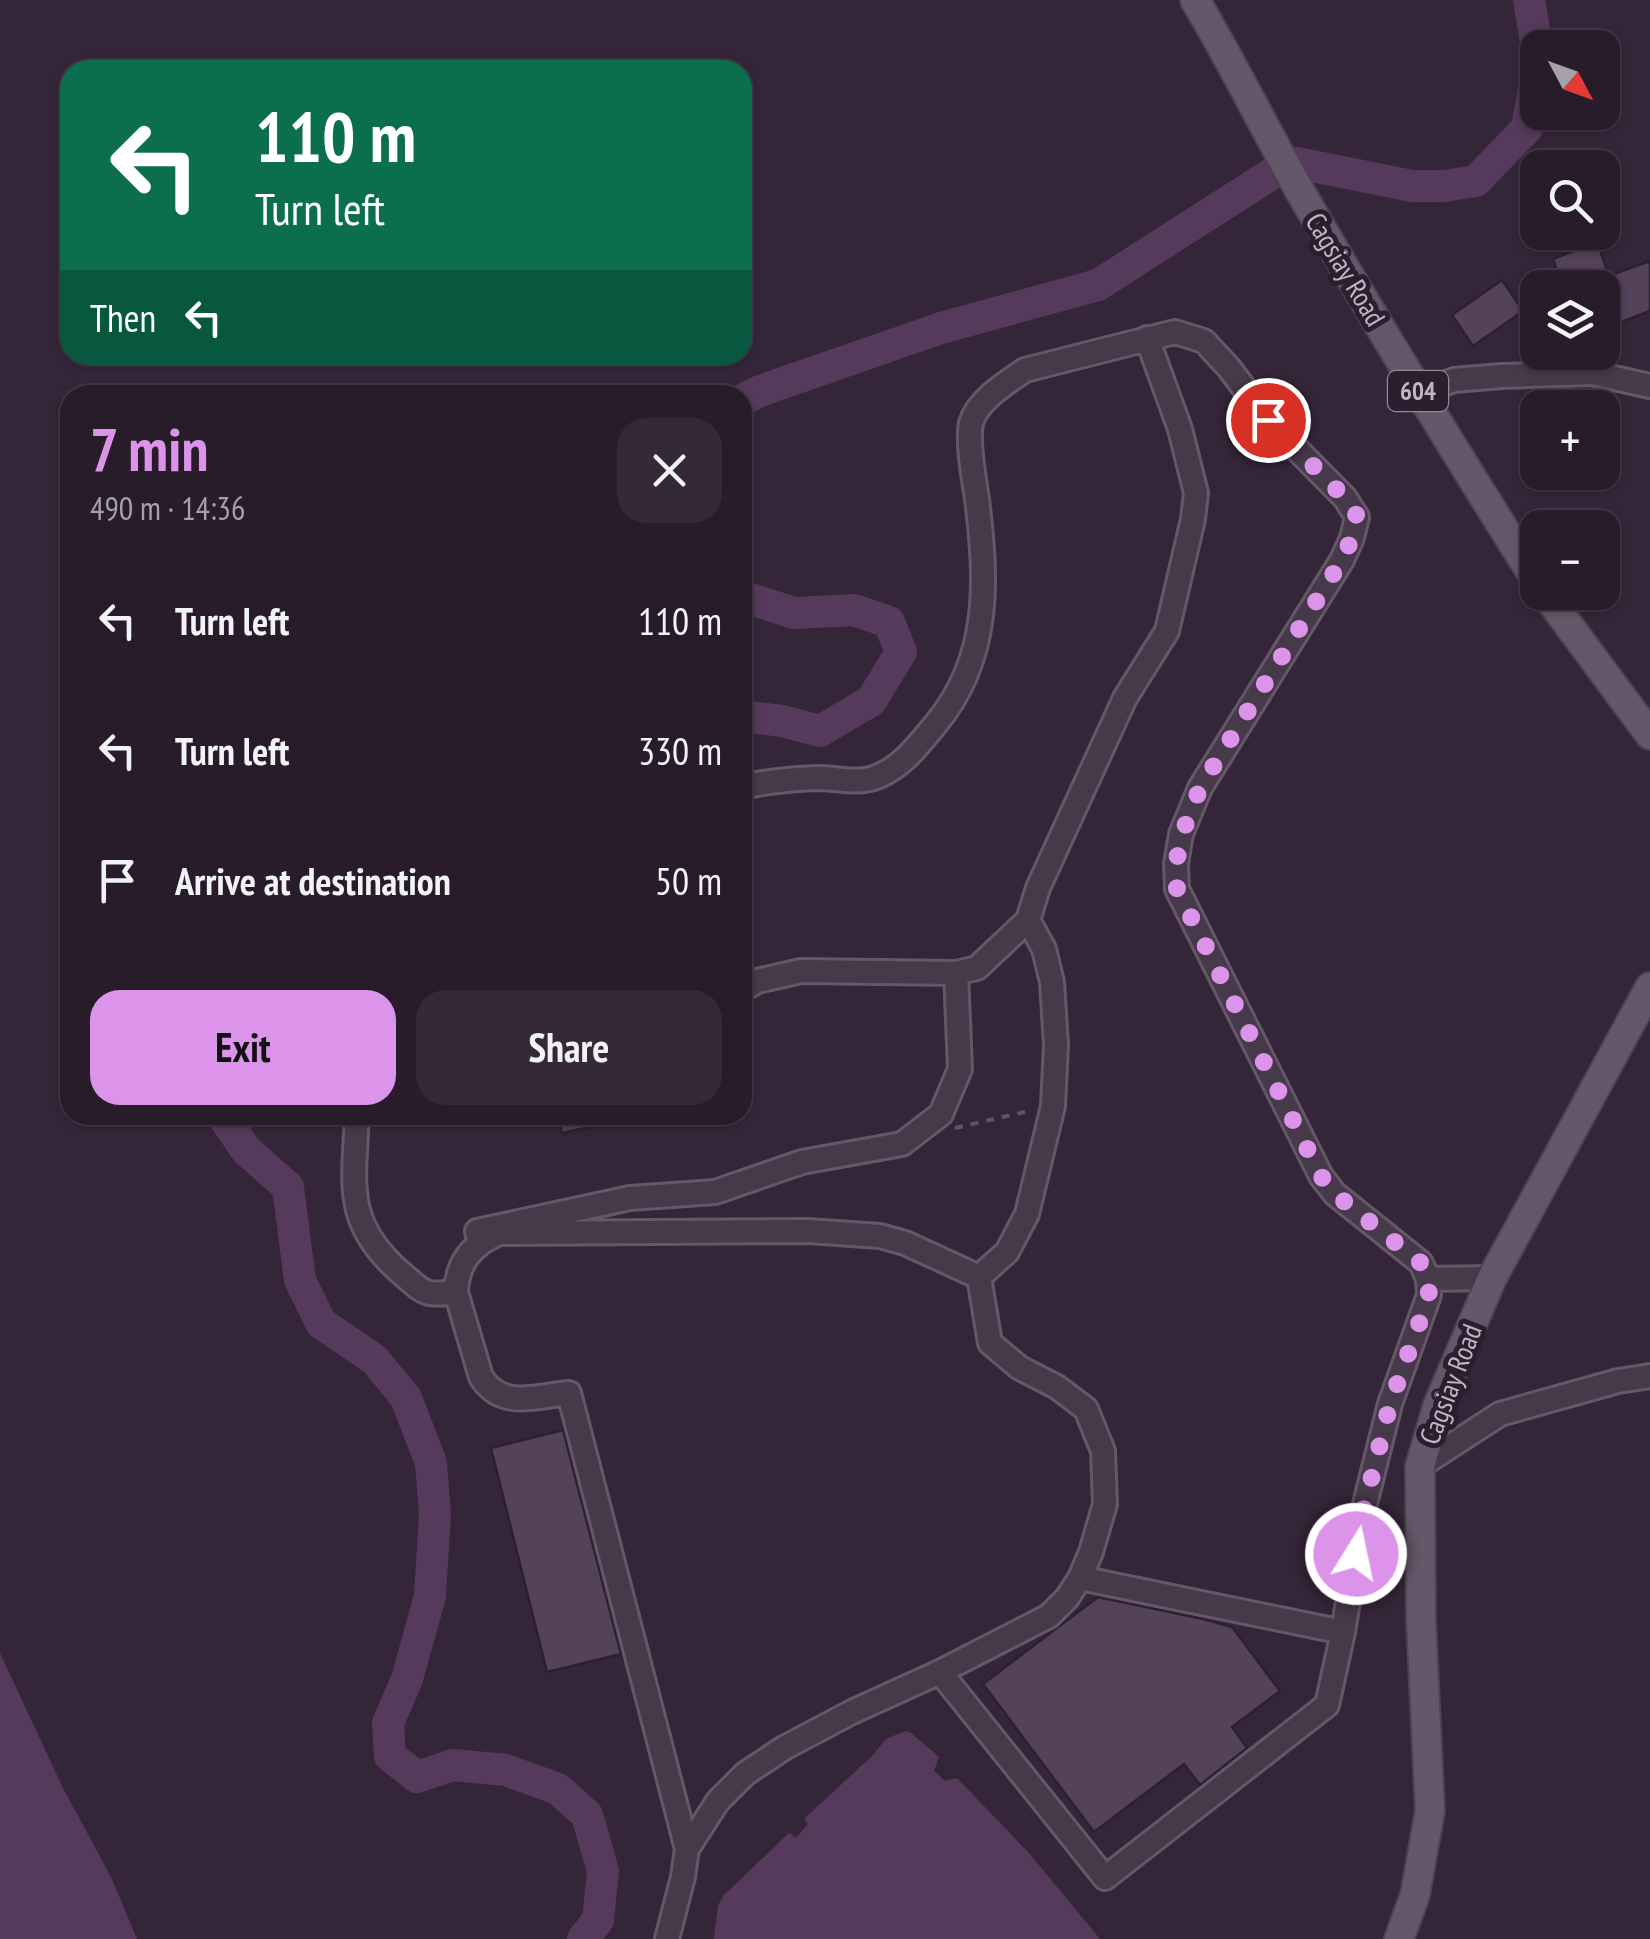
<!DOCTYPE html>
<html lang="en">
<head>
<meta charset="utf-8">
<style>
  :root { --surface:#281c2a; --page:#342936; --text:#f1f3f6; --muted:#a5a1a8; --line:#443a47; --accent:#dc94ea }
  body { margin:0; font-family:"PT Sans Narrow",sans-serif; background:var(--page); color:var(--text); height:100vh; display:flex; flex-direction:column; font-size:38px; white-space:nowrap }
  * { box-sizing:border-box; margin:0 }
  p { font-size:32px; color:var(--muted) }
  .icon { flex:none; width:55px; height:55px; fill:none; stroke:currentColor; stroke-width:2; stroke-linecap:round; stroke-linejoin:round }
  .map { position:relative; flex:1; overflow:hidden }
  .drawer { position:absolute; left:60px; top:385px; width:692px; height:740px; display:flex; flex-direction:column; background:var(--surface); border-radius:30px; box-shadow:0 2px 8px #0004,0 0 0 2px var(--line) }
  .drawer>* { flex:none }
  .banner { position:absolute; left:60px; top:60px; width:692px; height:305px; border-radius:30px; box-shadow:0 2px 8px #0004,0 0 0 2px var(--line); background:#0b6e4f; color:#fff; overflow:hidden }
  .needle { width:65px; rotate:131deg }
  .fabs { position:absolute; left:1520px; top:30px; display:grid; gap:20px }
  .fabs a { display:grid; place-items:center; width:100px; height:100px; border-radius:20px; background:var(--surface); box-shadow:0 2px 8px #0004,0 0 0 2px var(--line); font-size:50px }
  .pin { position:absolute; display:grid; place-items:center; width:85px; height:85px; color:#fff; margin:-42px; border:5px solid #fff; border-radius:50%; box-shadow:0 2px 10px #0007 }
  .me { position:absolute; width:110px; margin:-55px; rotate:10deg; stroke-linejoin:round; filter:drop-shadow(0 0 8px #0008) }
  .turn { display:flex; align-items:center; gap:35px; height:210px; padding:0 30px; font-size:45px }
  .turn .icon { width:130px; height:130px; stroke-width:2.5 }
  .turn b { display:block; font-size:70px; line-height:85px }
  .then { display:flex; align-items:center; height:95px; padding:0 30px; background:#0003; gap:20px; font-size:38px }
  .round { display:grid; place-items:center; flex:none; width:105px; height:105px; border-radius:30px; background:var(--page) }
  .headline { display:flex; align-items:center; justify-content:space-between; height:170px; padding:0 30px }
  h1 { font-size:60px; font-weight:800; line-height:75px; color:var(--accent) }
  .primary-button { display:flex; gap:20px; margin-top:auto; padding:20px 30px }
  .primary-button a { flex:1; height:115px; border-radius:30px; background:var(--accent); color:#111; font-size:40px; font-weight:800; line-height:115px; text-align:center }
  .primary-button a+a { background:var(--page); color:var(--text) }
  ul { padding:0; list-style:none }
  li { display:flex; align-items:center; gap:30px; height:130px; padding:0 30px }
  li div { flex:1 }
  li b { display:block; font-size:38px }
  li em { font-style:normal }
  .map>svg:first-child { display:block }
  .water { fill:#553a5b }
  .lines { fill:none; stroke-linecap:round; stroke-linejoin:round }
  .river { stroke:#553a5b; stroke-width:32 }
  .building { fill:#544258; stroke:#2d2030; stroke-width:2.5 }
  .minor-casing { stroke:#645767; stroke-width:28 }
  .major-casing { stroke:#4f4252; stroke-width:32 }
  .path { stroke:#5c5567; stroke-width:4; stroke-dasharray:8 8; stroke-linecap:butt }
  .minor { stroke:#463949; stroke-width:22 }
  .major { stroke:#655769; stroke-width:28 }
  .route { stroke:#dc94ea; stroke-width:18; stroke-dasharray:0 32.4 }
  .labels { text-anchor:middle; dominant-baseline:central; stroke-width:10; stroke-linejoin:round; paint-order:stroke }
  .shield { fill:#2b1e2e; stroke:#958798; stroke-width:2.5 }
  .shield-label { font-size:25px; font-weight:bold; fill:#c2b4c5 }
  .street-label { font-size:28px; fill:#c2b4c5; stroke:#2b1e2e }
</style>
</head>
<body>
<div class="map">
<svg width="1650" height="1939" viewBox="0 0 1650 1939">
  <rect width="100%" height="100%" fill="#352538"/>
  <!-- water -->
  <path class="water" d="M0 1653 63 1788 111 1877 137 1939H0Z
    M905 1731 910 1732 939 1757 934 1771 945 1781 957 1778 1029 1853 1100 1939H714L718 1905 724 1895 789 1833 796 1838 808 1824 804 1819 873 1755 886 1739Z"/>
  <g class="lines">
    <!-- river -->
    <path class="river" d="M1529 0 1538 53
      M1297 163 1412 186H1444L1476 181 1527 128 1538 65
      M742 400 760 391 941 328 1098 285 1276 171
      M742 594 748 598 794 613 854 610 889 622 901 652 871 701 820 731 782 721 742 716
      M222 1115 246 1150 288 1187 300 1280 321 1323 375 1360 406 1398 431 1463 435 1514 430 1596 407 1679 388 1723 390 1756 417 1777 453 1765 506 1770 558 1789 587 1815 603 1871 598 1920 583 1939"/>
  </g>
  <!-- building -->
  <path class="building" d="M1597 242 1609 276 1650 261V311L1606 328 1602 318V288H1563L1553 259Z
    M1502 280 1523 311 1473 346 1452 315Z
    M558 1115H617V1121L562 1133Z
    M563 1430 621 1654 547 1672 491 1448Z
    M1098 1597 1203 1619 1232 1627 1280 1691 1232 1727 1247 1748 1200 1785 1184 1764 1094 1832 983 1684Z"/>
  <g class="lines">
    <!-- minor casing -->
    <g class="minor-casing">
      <path id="minor" d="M1419 393 1454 380 1502 376 1592 373 1650 386
        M742 787C767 781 793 779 818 778 839 778 859 785 879 776 903 766 919 744 935 725 991 658 987 581 977 499 974 479 967 442 971 423 977 401 1007 382 1025 370L1175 332 1204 341 1229 368 1268 420 1345 498 1357 517 1352 538 1342 560 1200 788 1181 834 1176 864 1177 889 1321 1176 1335 1194 1421 1263 1428 1279 1492 1278
        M742 990 757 981 801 971 956 973 977 968 1028 920
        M357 1115C354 1185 343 1222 401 1273 426 1294 423 1296 456 1292L481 1377C502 1410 535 1396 569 1393L687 1849 683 1877 667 1939
        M479 1242 477 1231 630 1198 715 1192 802 1162 902 1144 941 1114 960 1069 956 973
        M456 1292C457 1262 473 1244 499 1233L808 1231 880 1236 905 1243 979 1277
        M1420 1466 1500 1414 1618 1381 1650 1376
        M1080 1578 1343 1632
        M940 1672 1105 1878 1327 1705 1343 1632 1362 1516 1390 1404 1429 1295 1428 1279
        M687 1849 718 1801 745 1774 784 1748 852 1712 940 1672 1049 1616 1067 1598 1080 1578 1091 1552 1105 1504 1103 1451 1086 1409 1057 1387 1020 1368 990 1343 979 1277 1007 1252 1027 1214 1053 1106 1056 1045 1052 982 1044 949 1028 920 1038 888 1125 698 1167 631 1193 519 1196 493 1180 429 1147 338"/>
    </g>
    <!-- major casing -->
    <g class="major-casing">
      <path id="major" d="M1195 0C1234 65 1267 134 1305 200 1380 329 1458 457 1538 583
        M1544 592 1650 735
        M1399 1939 1415 1895 1430 1811 1421 1619 1420 1466 1438 1405 1492 1278 1650 987"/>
    </g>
    <!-- path -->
    <path class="path" d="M955 1128 1033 1110"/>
    <!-- minor -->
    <use href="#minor" class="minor"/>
    <!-- major -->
    <use href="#major" class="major"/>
  </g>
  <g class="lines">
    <!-- route -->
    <path class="route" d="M1268 420 1345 498 1357 516 1352 538 1342 560 1200 788 1182 834 1176 864 1177 889 1321 1176 1335 1194 1421 1263 1428 1278 1429 1296 1390 1404 1362 1516 1356 1554"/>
  </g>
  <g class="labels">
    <!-- shield labels -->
    <rect class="shield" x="1388" y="371" width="60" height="40" rx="8"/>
    <g class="shield-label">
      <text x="1418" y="391">604</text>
    </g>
    <!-- street labels -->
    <g class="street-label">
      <text transform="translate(1346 269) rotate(59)">Cagsiay Road</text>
      <text transform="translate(1450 1384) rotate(-69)">Cagsiay Road</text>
    </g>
  </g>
</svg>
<div class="fabs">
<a><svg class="needle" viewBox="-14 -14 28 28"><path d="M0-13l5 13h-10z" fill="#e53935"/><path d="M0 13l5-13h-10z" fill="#a5a1a8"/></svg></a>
<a><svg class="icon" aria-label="search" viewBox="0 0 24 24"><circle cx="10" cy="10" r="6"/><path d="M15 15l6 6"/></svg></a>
<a><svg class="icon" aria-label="layers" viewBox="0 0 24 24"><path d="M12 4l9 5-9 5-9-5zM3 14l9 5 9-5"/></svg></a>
<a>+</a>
<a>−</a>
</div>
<div class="pin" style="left:1268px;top:420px;background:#d93025"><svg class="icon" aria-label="arrive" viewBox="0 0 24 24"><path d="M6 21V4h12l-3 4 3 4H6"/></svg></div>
<svg class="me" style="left:1356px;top:1554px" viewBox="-20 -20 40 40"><circle r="17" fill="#dc94ea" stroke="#fff" stroke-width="3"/><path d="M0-11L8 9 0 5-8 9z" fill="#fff"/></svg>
<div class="banner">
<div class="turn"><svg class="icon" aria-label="left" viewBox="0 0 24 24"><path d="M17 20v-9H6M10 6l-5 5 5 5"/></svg><div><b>110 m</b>Turn left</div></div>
<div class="then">Then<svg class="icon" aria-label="left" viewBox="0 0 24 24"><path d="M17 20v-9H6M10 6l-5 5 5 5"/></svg></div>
</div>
<section class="drawer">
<div class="headline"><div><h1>7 min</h1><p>490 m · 14:36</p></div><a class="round"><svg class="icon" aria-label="close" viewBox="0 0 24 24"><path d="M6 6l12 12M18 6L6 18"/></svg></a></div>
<ul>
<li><svg class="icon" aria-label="left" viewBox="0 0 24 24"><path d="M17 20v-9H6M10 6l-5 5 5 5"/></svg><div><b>Turn left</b></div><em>110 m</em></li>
<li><svg class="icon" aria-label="left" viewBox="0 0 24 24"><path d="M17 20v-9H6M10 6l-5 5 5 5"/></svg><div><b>Turn left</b></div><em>330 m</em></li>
<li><svg class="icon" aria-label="arrive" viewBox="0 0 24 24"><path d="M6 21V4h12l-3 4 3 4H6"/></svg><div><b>Arrive at destination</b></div><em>50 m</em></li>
</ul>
<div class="primary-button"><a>Exit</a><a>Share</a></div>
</section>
</div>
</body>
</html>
